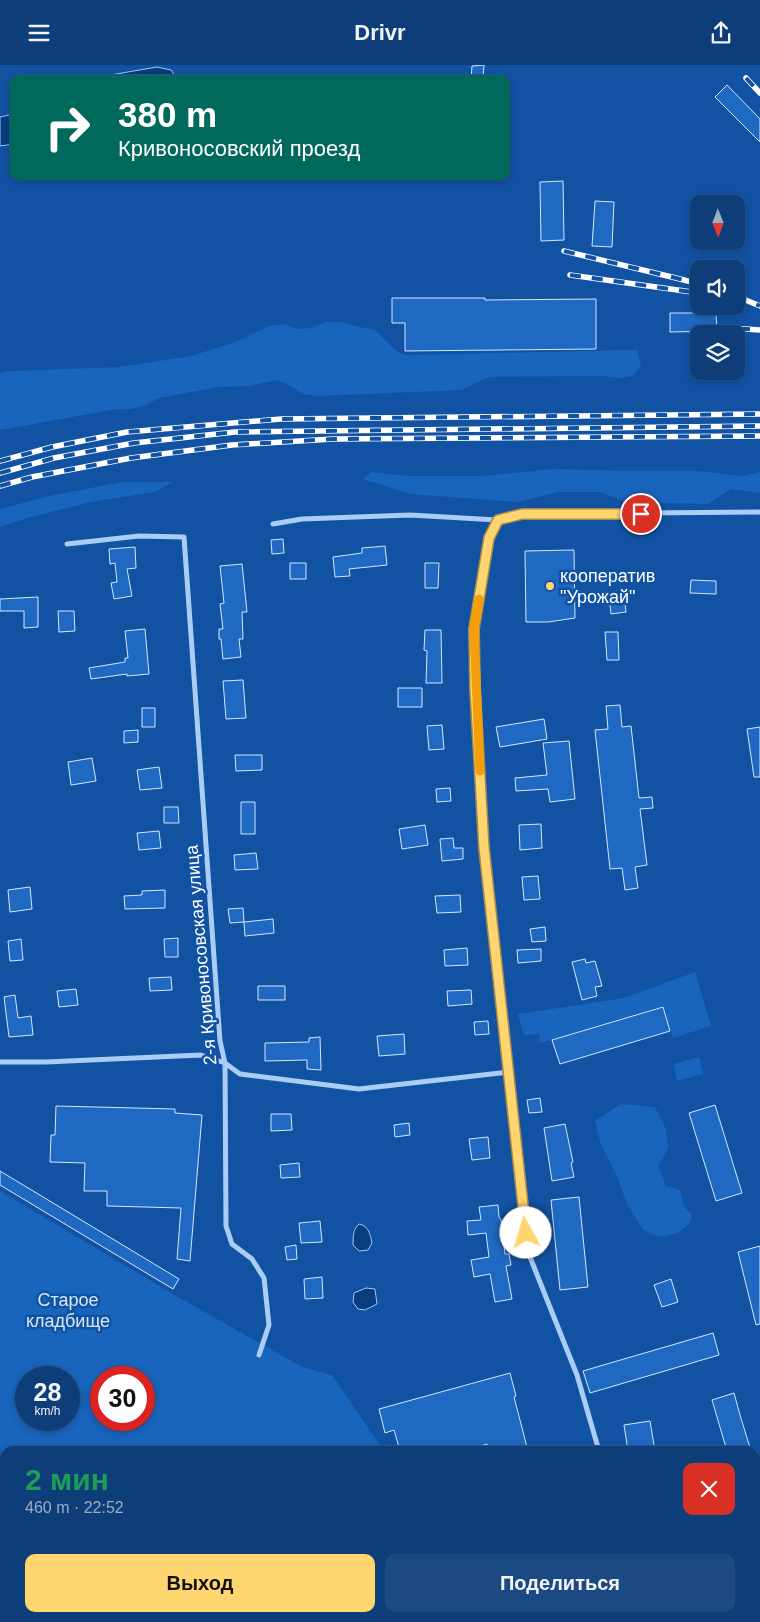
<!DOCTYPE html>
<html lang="ru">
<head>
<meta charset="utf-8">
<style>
  :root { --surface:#0d3e7a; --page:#1b4981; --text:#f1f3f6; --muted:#9aaec7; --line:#2d578b; --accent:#ffd570 }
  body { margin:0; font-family:Helvetica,sans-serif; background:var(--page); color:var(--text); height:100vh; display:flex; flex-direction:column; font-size:19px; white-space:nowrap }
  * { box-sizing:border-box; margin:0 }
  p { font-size:16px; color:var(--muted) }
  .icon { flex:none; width:28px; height:28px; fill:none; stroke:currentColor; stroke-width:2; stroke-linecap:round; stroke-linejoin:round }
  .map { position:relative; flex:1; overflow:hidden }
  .panel { position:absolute; left:0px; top:1381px; width:760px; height:176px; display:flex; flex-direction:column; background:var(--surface); border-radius:15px 15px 0 0; box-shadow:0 2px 8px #0003,0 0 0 1px var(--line) }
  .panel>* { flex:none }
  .guide { position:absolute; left:10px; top:10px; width:500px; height:105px; border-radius:10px; box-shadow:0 2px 8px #0003,0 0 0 1px var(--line); background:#00695c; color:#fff; overflow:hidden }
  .needle { width:32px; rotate:179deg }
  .tools { position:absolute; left:690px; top:130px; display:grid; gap:10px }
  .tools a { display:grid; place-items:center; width:55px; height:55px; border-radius:10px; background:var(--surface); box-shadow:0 2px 8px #0003,0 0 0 1px var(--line); font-size:25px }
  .speed { position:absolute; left:15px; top:1301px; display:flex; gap:10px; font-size:25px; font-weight:700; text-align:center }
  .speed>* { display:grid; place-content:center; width:65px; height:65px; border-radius:50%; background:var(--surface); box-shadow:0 2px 8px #0003,0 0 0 1px var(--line); line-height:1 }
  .speed small { font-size:12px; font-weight:400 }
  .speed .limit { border:8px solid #d22; background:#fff; color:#111 }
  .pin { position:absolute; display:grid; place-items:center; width:42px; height:42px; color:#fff; margin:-21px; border:2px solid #fff; border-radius:50%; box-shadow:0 1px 5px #0007 }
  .me { position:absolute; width:55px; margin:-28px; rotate:354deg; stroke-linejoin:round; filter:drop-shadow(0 0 4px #0008) }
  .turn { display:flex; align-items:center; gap:18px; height:105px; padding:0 25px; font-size:22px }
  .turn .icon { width:65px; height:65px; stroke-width:2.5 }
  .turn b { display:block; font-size:35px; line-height:42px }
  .round { display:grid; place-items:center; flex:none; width:52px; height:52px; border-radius:10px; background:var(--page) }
  .summary { display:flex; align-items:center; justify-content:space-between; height:85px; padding:0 25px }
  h1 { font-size:30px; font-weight:700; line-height:38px; color:#1e9e55 }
  .action { display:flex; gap:10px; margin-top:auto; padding:10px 25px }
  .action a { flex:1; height:58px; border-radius:10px; background:var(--accent); color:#111; font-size:20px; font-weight:700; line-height:58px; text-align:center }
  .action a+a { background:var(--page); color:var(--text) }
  header { display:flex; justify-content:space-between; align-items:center; height:65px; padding:0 25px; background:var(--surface); font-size:22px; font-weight:700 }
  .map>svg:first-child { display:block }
  .green { fill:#1964bd; fill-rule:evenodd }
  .water { fill:#0a3d7e; stroke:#9dc8f8 }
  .building { fill:#1f69c2; stroke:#d4e8fe }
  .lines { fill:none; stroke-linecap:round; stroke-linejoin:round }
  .street { stroke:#abcdf5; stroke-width:5 }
  .rail-casing { stroke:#fff; stroke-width:5.5 }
  .rail { stroke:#1152a3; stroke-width:4; stroke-dasharray:11; stroke-linecap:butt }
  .route-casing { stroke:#a68a49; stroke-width:12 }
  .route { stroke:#ffd570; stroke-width:9 }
  .slow { stroke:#f59e0b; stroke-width:9 }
  .poi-dot { fill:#ffd570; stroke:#1152a3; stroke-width:2 }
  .labels { text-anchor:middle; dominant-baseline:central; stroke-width:5; stroke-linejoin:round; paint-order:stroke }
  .poi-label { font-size:18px; fill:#fff; stroke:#1152a3; text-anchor:start }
  .street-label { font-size:18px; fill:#fff; stroke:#1152a3 }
  .park-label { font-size:18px; fill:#d4e8fe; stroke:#1152a3 }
</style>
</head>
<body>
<header><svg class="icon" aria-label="menu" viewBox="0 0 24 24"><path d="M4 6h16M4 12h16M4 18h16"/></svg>Drivr<svg class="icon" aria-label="share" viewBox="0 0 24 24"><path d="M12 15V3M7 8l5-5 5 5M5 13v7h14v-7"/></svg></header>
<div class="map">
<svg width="760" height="1557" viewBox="0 0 760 1557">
  <rect width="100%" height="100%" fill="#1152a3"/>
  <!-- green -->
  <path class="green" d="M325 257H342L359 262 374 264 395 285 405 290 637 285 641 300 633 311 618 313 603 311 489 312 462 325 317 331 303 329 290 321 277 315 248 321 219 322 159 333 146 340 132 344H117L0 365V308L10 306 120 302 191 291 233 278 269 261 284 259 297 264 312 263Z
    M553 404 622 406H697L742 411 760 407V428L731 424 708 439 626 437 599 427H559L518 437 410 429 363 414 371 407 408 411H483Z
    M122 417H173L155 427 91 437 27 453 0 462V444L49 431Z
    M695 907 711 961 673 973 663 941 540 978 539 969 524 970 518 949 624 933Z
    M699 992 703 1009 677 1016 674 999Z
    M621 1039 655 1042 666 1064 668 1083 658 1101 666 1121 680 1125 683 1139 692 1151 689 1159 678 1168 659 1172 643 1165 627 1139 616 1109 601 1080 595 1056Z
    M0 1126 173 1229 302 1302 332 1310 384 1386H5V1552H505L508 1557H0ZM26 1312H69V1355H26ZM101 1312H144V1355H101Z"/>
  <!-- water -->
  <path class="water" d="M157 2 171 5 175 11V14H87Z
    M14 49V79L0 81V52Z
    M359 1159C369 1161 370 1169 372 1178L368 1185 359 1186 353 1180C353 1172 353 1164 359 1159Z
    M366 1223 375 1224 377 1239 365 1245 358 1244 353 1237 354 1228Z"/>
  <!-- building -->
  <path class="building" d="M484 0 483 14H471L472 1Z
    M727 20 760 54V77L715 32Z
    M563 116 564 175 541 176 540 117Z
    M595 136 614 137 612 182 592 181Z
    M392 233H485V235L596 234V284L405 286V258H392Z
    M670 248H716L717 266 670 267Z
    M283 474 284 488 272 489 271 475Z
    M385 481 387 500 349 504 350 511 335 512 333 492 362 488V483Z
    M135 482 136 503 127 504 132 531 114 534 111 518 117 517 115 498 110 499 109 484Z
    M574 485 575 553 548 557H526L525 486Z
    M290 498H306V514H290Z
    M425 498H439L438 523H425Z
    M242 499 247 547H242L243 574H239L241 592 223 594 221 574H219V564H223L220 539 224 538 220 501Z
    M691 515 716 516V529L690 528Z
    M624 530 626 547 611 549 609 532Z
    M38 532V562L24 563V546H0V534Z
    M58 546H74L75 566 59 567Z
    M145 564 149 609 127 611V609L91 614 89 603 125 597V593H128L125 566Z
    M425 565H441L442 618H426L427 586 424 585Z
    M605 567H618L619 595H607Z
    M243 615 246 653 226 654 223 616Z
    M398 623H422V642H398Z
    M620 640 622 662 631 661 639 733 652 732 653 743 640 744 647 800 635 802 638 823 625 825 622 803 610 804 595 665 608 664 606 641Z
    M142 643H155V662H142Z
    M544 654 547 674 500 682 496 662Z
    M442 660 444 684 429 685 427 661Z
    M760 662V712H754L747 664Z
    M138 665V677L124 678V666Z
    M569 676 575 734 550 737 548 724 516 726 515 713 547 710 543 678Z
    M235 690H262V705L236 706Z
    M92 693 96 716 71 720 68 697Z
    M159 702 162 723 140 725 137 705Z
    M450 723 451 736 437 737 436 724Z
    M241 737H255V769H241Z
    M164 742H178L179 758H164Z
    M541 759 542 783 520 785 519 760Z
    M425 760 428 780 402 784 399 764Z
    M159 766 161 783 139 785 137 768Z
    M453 773 454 783H463V794L442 796 440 774Z
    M256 788 258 804 235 805 234 790Z
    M538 811 540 834 524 835 522 812Z
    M30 822 32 844 10 847 8 825Z
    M165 825V843L125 844 124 831 142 830V826Z
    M460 830 461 847 437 848 435 831Z
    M243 843 244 857 230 858 228 844Z
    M273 854 274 868 245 871 244 857Z
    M545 862 546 876 532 877 530 864Z
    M178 873V892H165L164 874Z
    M21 874 23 895 10 896 8 876Z
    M467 883 468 900 445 901 444 885Z
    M541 884V896L518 898 517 885Z
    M585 894 586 898 595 896 602 921 595 922 597 931 582 935 572 897Z
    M171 912 172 925 150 926 149 913Z
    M258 921H285V935H258Z
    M76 924 78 940 59 942 57 926Z
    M471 925 472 939 448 941 447 926Z
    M15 930 18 953 31 951 33 970 9 972 4 932Z
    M663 942 670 966 560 999 552 975Z
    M488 956 489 969 475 970 474 957Z
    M404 969 405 989 379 991 377 971Z
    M320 972 321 1005 307 1004V995L265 996V978L309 977V973Z
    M540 1033 542 1047 529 1048 527 1035Z
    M715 1040 742 1128 716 1136 689 1048Z
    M56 1041 175 1044V1048L202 1050 190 1196 177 1194 181 1143 107 1141V1126H84L85 1098 50 1097 51 1070H55Z
    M271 1049H291L292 1065 271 1066Z
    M409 1058 410 1070 395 1072 394 1060Z
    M565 1059 573 1097 571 1098 574 1112 552 1116 544 1063Z
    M488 1072 490 1093 472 1095 469 1074Z
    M299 1098 300 1112 281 1113 280 1100Z
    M0 1106 179 1214 173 1224 0 1120Z
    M579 1132 588 1222 560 1225 551 1135Z
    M498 1140 499 1152 501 1155 505 1189H509L511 1200 506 1201 512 1234 495 1237 490 1209 474 1212 471 1195 489 1192 486 1168 468 1170 467 1156 481 1155 479 1142Z
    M320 1156 322 1177 301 1178 299 1158Z
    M296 1180 297 1194 287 1195 285 1182Z
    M760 1181V1259L756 1260 738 1187Z
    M322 1212 323 1233 305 1234 304 1214Z
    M671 1214 678 1237 662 1242 654 1220Z
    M713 1268 719 1290 590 1328 583 1306Z
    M510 1308 516 1331 514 1332 528 1386H488L487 1379 464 1386H400L394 1365 385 1368 379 1344Z
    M734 1328 740 1350 751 1386H727L712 1335Z
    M650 1356 655 1386H628L624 1360Z"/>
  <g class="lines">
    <!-- street -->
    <path class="street" d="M497 455 489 473 474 564 475 624 484 783 528 1187 577 1310 599 1386
      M273 459 302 454 410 450 497 455 522 449 760 447
      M67 479 139 471 184 472 220 976 225 998 226 1161 232 1179 252 1194 264 1213 269 1260 259 1290
      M0 997H46L201 990 225 998 240 1009 359 1024 509 1007
      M755 1539 760 1537
      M649 1552 652 1557
      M694 1557 709 1552"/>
    <!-- rail casing -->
    <g class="rail-casing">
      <path id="rail" d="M746 13 760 28
        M564 186 680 214 699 219
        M570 210 699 228
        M736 231 760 241
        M717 262 760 265
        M0 396 52 382 127 367 281 354 760 349
        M0 408 54 393 134 378 235 367 760 361
        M0 421 32 412 131 393 232 380 333 374 760 371"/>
    </g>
    <!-- rail -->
    <use href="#rail" class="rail"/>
  </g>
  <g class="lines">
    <!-- route casing -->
    <g class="route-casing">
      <path id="route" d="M526 1168 484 783 475 624 474 564 489 473 498 455 522 449H641"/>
    </g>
    <!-- route -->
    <use href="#route" class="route"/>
    <!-- slow -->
    <path class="slow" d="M479 534 474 564 480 706"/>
  </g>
  <!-- markers -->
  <circle class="poi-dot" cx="550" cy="521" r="5"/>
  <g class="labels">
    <!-- poi labels -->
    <g class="poi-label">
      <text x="560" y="511">кооператив<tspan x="560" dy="21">"Урожай"</tspan></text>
    </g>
    <!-- street labels -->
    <g class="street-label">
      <text transform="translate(201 890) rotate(-95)">2-я Кривоносовская улица</text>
    </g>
    <!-- park labels -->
    <g class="park-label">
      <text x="68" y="1235">Старое<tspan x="68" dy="21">кладбище</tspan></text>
    </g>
  </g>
</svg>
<div class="tools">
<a><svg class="needle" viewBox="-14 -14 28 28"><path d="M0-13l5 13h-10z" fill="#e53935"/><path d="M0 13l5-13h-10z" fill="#9aaec7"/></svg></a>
<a><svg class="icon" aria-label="sound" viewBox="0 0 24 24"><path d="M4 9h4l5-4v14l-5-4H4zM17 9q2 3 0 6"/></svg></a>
<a><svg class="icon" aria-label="layers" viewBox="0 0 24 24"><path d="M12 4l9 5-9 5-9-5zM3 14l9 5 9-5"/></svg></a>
</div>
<div class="speed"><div>28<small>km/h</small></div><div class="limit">30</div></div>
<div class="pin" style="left:641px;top:449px;background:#d93025"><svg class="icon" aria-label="arrive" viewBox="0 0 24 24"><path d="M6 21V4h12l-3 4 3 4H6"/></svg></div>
<svg class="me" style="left:526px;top:1168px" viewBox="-20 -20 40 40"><circle r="19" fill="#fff"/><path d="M0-13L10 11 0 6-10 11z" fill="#ffd570"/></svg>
<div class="guide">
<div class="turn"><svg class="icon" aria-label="right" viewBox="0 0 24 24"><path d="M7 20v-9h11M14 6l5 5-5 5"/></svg><div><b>380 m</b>Кривоносовский проезд</div></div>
</div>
<section class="panel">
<div class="summary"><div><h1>2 мин</h1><p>460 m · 22:52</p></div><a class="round" style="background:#d93025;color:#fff"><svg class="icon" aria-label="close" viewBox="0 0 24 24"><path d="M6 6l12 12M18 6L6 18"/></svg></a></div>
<div class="action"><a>Выход</a><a>Поделиться</a></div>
</section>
</div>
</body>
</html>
